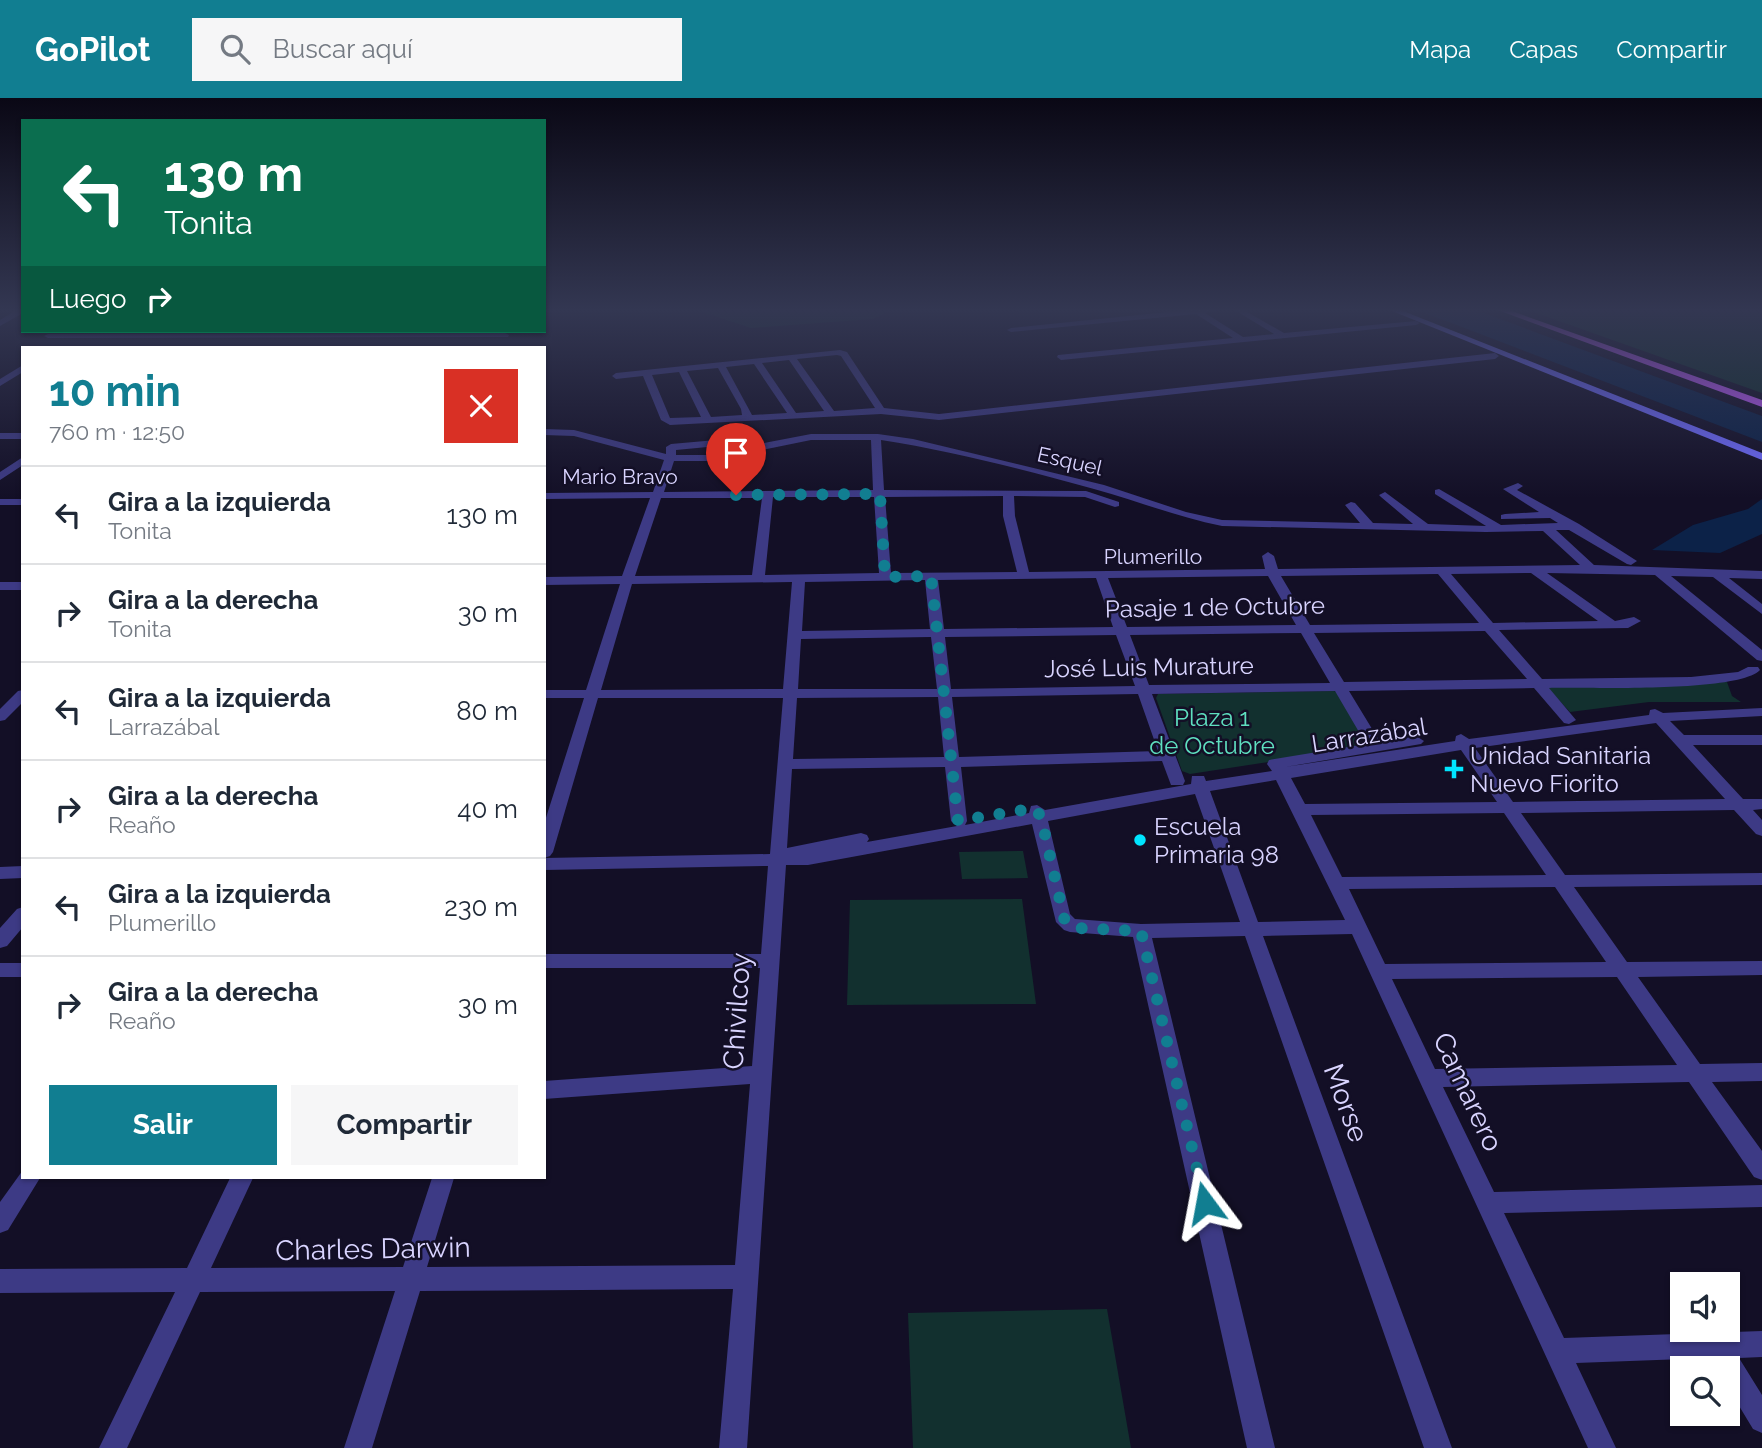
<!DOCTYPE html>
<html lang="es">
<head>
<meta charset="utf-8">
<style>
  :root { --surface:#fff; --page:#f6f6f7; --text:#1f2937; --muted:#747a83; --line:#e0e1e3; --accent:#117e91 }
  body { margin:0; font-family:Raleway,sans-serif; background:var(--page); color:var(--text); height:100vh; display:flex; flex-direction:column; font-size:26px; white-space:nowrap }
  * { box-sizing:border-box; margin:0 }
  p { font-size:23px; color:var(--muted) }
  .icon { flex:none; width:38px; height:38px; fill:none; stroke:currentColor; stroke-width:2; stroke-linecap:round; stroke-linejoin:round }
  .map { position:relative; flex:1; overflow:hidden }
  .side { position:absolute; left:21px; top:248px; width:525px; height:833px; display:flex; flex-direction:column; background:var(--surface); border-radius:0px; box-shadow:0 2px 5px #0004 }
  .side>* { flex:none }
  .top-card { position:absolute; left:21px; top:21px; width:525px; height:214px; border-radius:0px; box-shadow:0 2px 5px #0004; background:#0b6e4f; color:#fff; overflow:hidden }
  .controls { position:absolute; left:1670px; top:1174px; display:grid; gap:14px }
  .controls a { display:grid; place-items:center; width:70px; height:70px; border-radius:0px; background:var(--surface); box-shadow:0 2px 5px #0004; font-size:35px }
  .pin { position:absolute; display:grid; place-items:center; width:60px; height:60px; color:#fff; margin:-72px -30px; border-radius:50% 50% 50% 0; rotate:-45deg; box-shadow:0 0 7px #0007 }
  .pin .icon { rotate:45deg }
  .me { position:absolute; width:77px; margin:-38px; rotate:347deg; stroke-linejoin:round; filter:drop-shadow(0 0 5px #0008) }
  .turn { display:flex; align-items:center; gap:24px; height:147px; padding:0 28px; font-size:32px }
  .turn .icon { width:91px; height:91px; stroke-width:2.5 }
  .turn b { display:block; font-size:49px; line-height:60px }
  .then { display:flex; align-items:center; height:66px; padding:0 28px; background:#0003; gap:14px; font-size:26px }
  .round { display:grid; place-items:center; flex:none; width:74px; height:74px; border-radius:0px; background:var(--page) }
  .overview { display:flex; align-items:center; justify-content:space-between; height:119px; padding:0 28px }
  h1 { font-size:42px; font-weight:700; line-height:52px; color:var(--accent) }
  .cta { display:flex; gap:14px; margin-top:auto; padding:14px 28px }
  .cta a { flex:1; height:80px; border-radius:0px; background:var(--accent); color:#fff; font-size:28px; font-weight:700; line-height:80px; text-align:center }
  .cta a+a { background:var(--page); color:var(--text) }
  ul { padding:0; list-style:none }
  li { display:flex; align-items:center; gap:21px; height:98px; padding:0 28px; border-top:2px solid var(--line) }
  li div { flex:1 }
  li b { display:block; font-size:26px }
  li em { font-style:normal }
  header { display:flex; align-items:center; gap:42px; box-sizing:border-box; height:98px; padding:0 35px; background:var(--accent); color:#fff }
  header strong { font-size:33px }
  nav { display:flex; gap:38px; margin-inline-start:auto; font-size:24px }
  .search { width:490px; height:63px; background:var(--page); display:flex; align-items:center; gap:18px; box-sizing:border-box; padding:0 24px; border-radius:0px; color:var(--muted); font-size:26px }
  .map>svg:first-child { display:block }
  .green { fill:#12302f }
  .water { fill:#0c2248 }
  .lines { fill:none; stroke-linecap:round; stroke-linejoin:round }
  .street { fill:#3d3a85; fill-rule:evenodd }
  .secondary { fill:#6f6bff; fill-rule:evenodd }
  .primary { fill:#c25bff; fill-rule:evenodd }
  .route { stroke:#117e91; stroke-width:12; stroke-dasharray:0 21.6 }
  .poi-dot { fill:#00e5ff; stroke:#130f26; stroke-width:2.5 }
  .labels { text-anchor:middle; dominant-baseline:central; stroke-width:5; stroke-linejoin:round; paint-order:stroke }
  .far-street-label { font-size:21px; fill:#d9d4ff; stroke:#130f26 }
  .street-label { font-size:24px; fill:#d9d4ff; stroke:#130f26 }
  .park-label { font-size:24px; fill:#5fe0c0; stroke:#130f26 }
  .poi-label { font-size:24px; fill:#d9d4ff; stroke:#130f26; text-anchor:start }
  .near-street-label { font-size:28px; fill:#d9d4ff; stroke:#130f26 }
</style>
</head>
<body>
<header>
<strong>GoPilot</strong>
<div class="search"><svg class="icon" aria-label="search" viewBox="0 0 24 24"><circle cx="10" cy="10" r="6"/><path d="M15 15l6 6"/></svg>Buscar aquí</div>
<nav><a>Mapa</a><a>Capas</a><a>Compartir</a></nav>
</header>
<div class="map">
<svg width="1762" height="1350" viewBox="0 0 1762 1350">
  <rect width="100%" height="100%" fill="#130f26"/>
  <!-- green -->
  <path class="green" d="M693 211H893L873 221 751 230Z
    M1525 211H1762V295Z
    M1727 584 1732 598 1741 604H1649L1570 614 1546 588Z
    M1334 593 1339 595 1370 641 1366 649 1190 676 1182 673 1156 600 1158 596Z
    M1023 753 1028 780 962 781 959 754Z
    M1022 801 1036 906 847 907 850 802Z
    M1107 1211 1131 1350H913L908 1215Z"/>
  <!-- water -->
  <path class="water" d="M1415 211H1473L1762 318V344Z
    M1762 401V436L1720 455 1652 452 1693 427 1748 411Z"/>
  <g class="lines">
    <!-- street -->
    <path class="street" d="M18 211H23V215L0 228V222Z
      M1197 211H1223L1205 215 1243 239 1274 236 1233 211H1242L1284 235 1416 223 1420 225 1416 227 1061 262 1057 259 1058 257 1233 240 1196 216 1011 234 1007 232 1011 230Z
      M505 235 509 237 508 239 48 240 44 238 48 236Z
      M840 252 847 254 884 310 939 316 1495 255 1499 258 1495 261 939 322 881 316 670 327 661 322 643 278 616 281 612 278 616 275ZM837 257 841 258 875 310 834 313 797 261ZM789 262 824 313 796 315 762 265ZM754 266 787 315 752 317 726 269ZM718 270 741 311 742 317 711 319 687 273ZM679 274 701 319 670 320 652 277Z
      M23 267V274L0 288V281Z
      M544 331 574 332 666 356V349L671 346 739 340 764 345 811 336H878L913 341 1104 387 1186 414 1222 422 1360 425 1345 407 1351 404 1355 405 1373 425 1413 426 1381 399 1379 397 1385 394 1428 426 1486 428 1435 396V392L1439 391 1501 427 1558 425 1550 420 1501 421V417L1505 416 1539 414 1503 391 1518 385 1523 388 1517 392 1579 426 1637 463 1631 467 1627 466 1569 432H1556L1594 467 1762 473V481L1729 480 1762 506V516L1713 479 1671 478 1762 552V563L1757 562 1655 477 1547 475 1615 523 1634 519 1641 523 1628 530 1499 532 1542 581 1691 579 1738 574 1748 569H1758L1760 572C1738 595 1587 589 1549 590L1576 622 1569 626 1564 625 1534 590 1349 593 1380 644 1416 638 1424 643 1421 646 1285 669 1455 643 1456 638 1461 636 1469 641 1649 617 1650 612 1655 611 1663 615 1762 610V618L1670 623 1684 637H1762V647H1693L1743 701H1762V711L1753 712 1762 722V738L1756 736 1734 712 1521 715 1565 777 1762 775V787L1574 789 1627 864 1762 863V877L1638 879 1700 966 1762 965V983L1712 984 1762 1053V1082L1754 1079 1689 984 1443 989 1494 1094 1762 1087V1109L1504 1115 1564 1240 1762 1233V1259L1739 1260 1762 1297V1335L1753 1331 1727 1288V1270H1717L1711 1260 1576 1265 1616 1350H1588L1352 836 1263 838 1452 1350H1424L1245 838 1152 840 1275 1350H1247L1133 839 1070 834 1064 832 1056 824 1032 726 808 767H786L747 1350H719L733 1191 420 1193 372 1350H344L395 1193 200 1194 127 1350H99L175 1194 0 1195V1171L187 1170 230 1080H253L211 1170 403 1169 432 1080H454L427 1169 735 1167 750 986 544 1001V983L752 968 760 870H544V856H761L768 768 544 772V726L584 600H544V592H586L620 486 544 487V479L622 478 650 400 544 401V395L653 394 664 362 574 338 544 337ZM811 342H871L873 392 664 394 674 363H707ZM881 342C952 353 1025 372 1094 391 1138 403 1177 419 1222 428L1486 434 1543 433 1580 467 1278 471 1274 458 1268 454 1262 458 1265 471 1029 474 1015 418 1014 398 1085 399 1115 409 1119 408V404L1086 393 884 392ZM739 346 752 348 707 357H676V352ZM1003 398V418L1017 474 891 475 885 399ZM773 399H874L879 475 765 477ZM661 400H762L752 477 635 478ZM1531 475 1598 523 1493 525 1451 476ZM1438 476 1479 525 1310 527 1281 478ZM1268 478 1296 527 1127 529 1108 480ZM1096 480 1113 529 944 531 938 482ZM925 482 930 531 802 533 805 484ZM792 484 783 591 601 592 632 486ZM1485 533 1527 581 1344 584 1314 535ZM1301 535 1330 585 1149 587 1130 537ZM1116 537 1135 588 951 591 945 539ZM931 539 937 591H798L801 541ZM1335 593 1366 646 1269 662 1267 666 1272 673 1206 683 1204 678H1192L1191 686 1045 712 1037 707 1031 708 1029 715 965 727 967 723 961 669 1162 663 1171 687H1183L1185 683 1152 596ZM1138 596 1158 653 959 659 952 599ZM938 599 944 659 793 661 797 600ZM598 600H783L770 756 544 760 550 758 553 754ZM1656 625 1725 701 1513 704 1475 650ZM1461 652 1497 704 1305 706 1291 680ZM945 669 951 723 957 728 867 744 869 741 867 737 861 735 787 750 792 671ZM1276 682 1345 822 1258 824 1210 693ZM1195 696 1240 824 1141 826 1075 821 1070 816 1048 723ZM1504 715 1546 777 1342 779 1311 717ZM1555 789 1606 864 1385 866 1349 791ZM1617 879 1677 967 1435 971 1392 881Z
      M0 335H23V341H0Z
      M23 359V367L0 382V374Z
      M0 401H23V407H0Z
      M0 484H23V492H0Z
      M23 592V604L5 622 0 623V611L18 593Z
      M23 768V780L0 781V769Z
      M23 809V829L7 848 0 850V830L17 811Z
      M0 865H23V879H0Z
      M23 1072V1080H40L8 1132 0 1135V1104Z"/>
    <!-- secondary -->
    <path class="secondary" d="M1387 211H1398L1762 355V362Z"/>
    <!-- primary -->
    <path class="primary" d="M1495 211H1506L1762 302V309Z"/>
  </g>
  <!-- sky -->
  <linearGradient id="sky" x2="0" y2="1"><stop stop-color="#0a0815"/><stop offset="0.53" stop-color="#333752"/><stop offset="1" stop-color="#333752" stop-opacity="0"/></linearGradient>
  <rect width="1762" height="400" fill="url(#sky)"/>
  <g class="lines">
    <!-- route -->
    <path class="route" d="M736 397 880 396 885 479 931 478 958 723 1035 710 1041 719 1065 824 1077 830 1141 833 1205 1105"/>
  </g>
  <!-- markers -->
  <g class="poi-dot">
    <path d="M1450.5 660.5h7v7h7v7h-7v7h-7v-7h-7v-7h7z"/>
    <circle cx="1140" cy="742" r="7"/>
  </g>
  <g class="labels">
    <!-- far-street labels -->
    <g class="far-street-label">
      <text transform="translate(1070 363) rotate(13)">Esquel</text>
      <text x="620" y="378">Mario Bravo</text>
      <text x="1153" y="458">Plumerillo</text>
    </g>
    <!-- street labels -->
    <g class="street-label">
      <text transform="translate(1215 509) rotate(-1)">Pasaje 1 de Octubre</text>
      <text transform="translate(1149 569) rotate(-1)">José Luis Murature</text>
      <text transform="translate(1369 637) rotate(-9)">Larrazábal</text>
    </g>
    <!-- park labels -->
    <g class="park-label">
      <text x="1212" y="619">Plaza 1<tspan x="1212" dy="28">de Octubre</tspan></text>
    </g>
    <!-- poi labels -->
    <g class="poi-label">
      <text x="1470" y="657">Unidad Sanitaria<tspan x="1470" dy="28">Nuevo Fiorito</tspan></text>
      <text x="1154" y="728">Escuela<tspan x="1154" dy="28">Primaria 98</tspan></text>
    </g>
    <!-- near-street labels -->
    <g class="near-street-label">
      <text transform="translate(737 913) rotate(-86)">Chivilcoy</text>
      <text transform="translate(1468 994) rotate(65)">Camarero</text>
      <text transform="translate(1346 1005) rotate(70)">Morse</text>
      <text transform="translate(373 1151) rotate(-1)">Charles Darwin</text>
    </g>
  </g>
</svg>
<div class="controls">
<a><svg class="icon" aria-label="sound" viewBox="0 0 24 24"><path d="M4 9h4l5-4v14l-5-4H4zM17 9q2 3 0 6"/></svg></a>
<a><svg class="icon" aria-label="search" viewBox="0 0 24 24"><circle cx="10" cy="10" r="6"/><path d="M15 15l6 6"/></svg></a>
</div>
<div class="pin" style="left:736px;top:397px;background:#d93025"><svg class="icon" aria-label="arrive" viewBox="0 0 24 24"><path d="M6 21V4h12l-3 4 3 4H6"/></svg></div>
<svg class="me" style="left:1205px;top:1105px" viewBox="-20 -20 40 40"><path d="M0-17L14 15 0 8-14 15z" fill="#117e91" stroke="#fff" stroke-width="4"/></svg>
<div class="top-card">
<div class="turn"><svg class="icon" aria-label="left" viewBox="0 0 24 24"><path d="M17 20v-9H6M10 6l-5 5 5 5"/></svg><div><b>130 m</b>Tonita</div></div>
<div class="then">Luego<svg class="icon" aria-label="right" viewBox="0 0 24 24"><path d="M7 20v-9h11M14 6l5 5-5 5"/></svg></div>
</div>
<section class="side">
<div class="overview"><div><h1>10 min</h1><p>760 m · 12:50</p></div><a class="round" style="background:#d93025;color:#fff"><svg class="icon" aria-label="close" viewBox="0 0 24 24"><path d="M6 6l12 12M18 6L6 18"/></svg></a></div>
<ul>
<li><svg class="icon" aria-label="left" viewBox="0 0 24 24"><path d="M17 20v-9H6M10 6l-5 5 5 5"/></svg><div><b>Gira a la izquierda</b><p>Tonita</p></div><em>130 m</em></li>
<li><svg class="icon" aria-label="right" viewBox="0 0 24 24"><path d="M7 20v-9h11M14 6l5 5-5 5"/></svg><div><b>Gira a la derecha</b><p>Tonita</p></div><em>30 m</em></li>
<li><svg class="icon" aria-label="left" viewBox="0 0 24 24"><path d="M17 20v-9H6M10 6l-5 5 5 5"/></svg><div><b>Gira a la izquierda</b><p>Larrazábal</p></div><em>80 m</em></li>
<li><svg class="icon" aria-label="right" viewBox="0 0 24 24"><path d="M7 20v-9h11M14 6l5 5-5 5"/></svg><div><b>Gira a la derecha</b><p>Reaño</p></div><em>40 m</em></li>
<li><svg class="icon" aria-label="left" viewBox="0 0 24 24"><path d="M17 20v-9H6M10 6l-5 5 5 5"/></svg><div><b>Gira a la izquierda</b><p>Plumerillo</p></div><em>230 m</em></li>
<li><svg class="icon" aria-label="right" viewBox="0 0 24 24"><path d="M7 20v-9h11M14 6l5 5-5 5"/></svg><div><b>Gira a la derecha</b><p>Reaño</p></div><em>30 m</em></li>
</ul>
<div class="cta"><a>Salir</a><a>Compartir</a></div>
</section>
</div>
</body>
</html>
